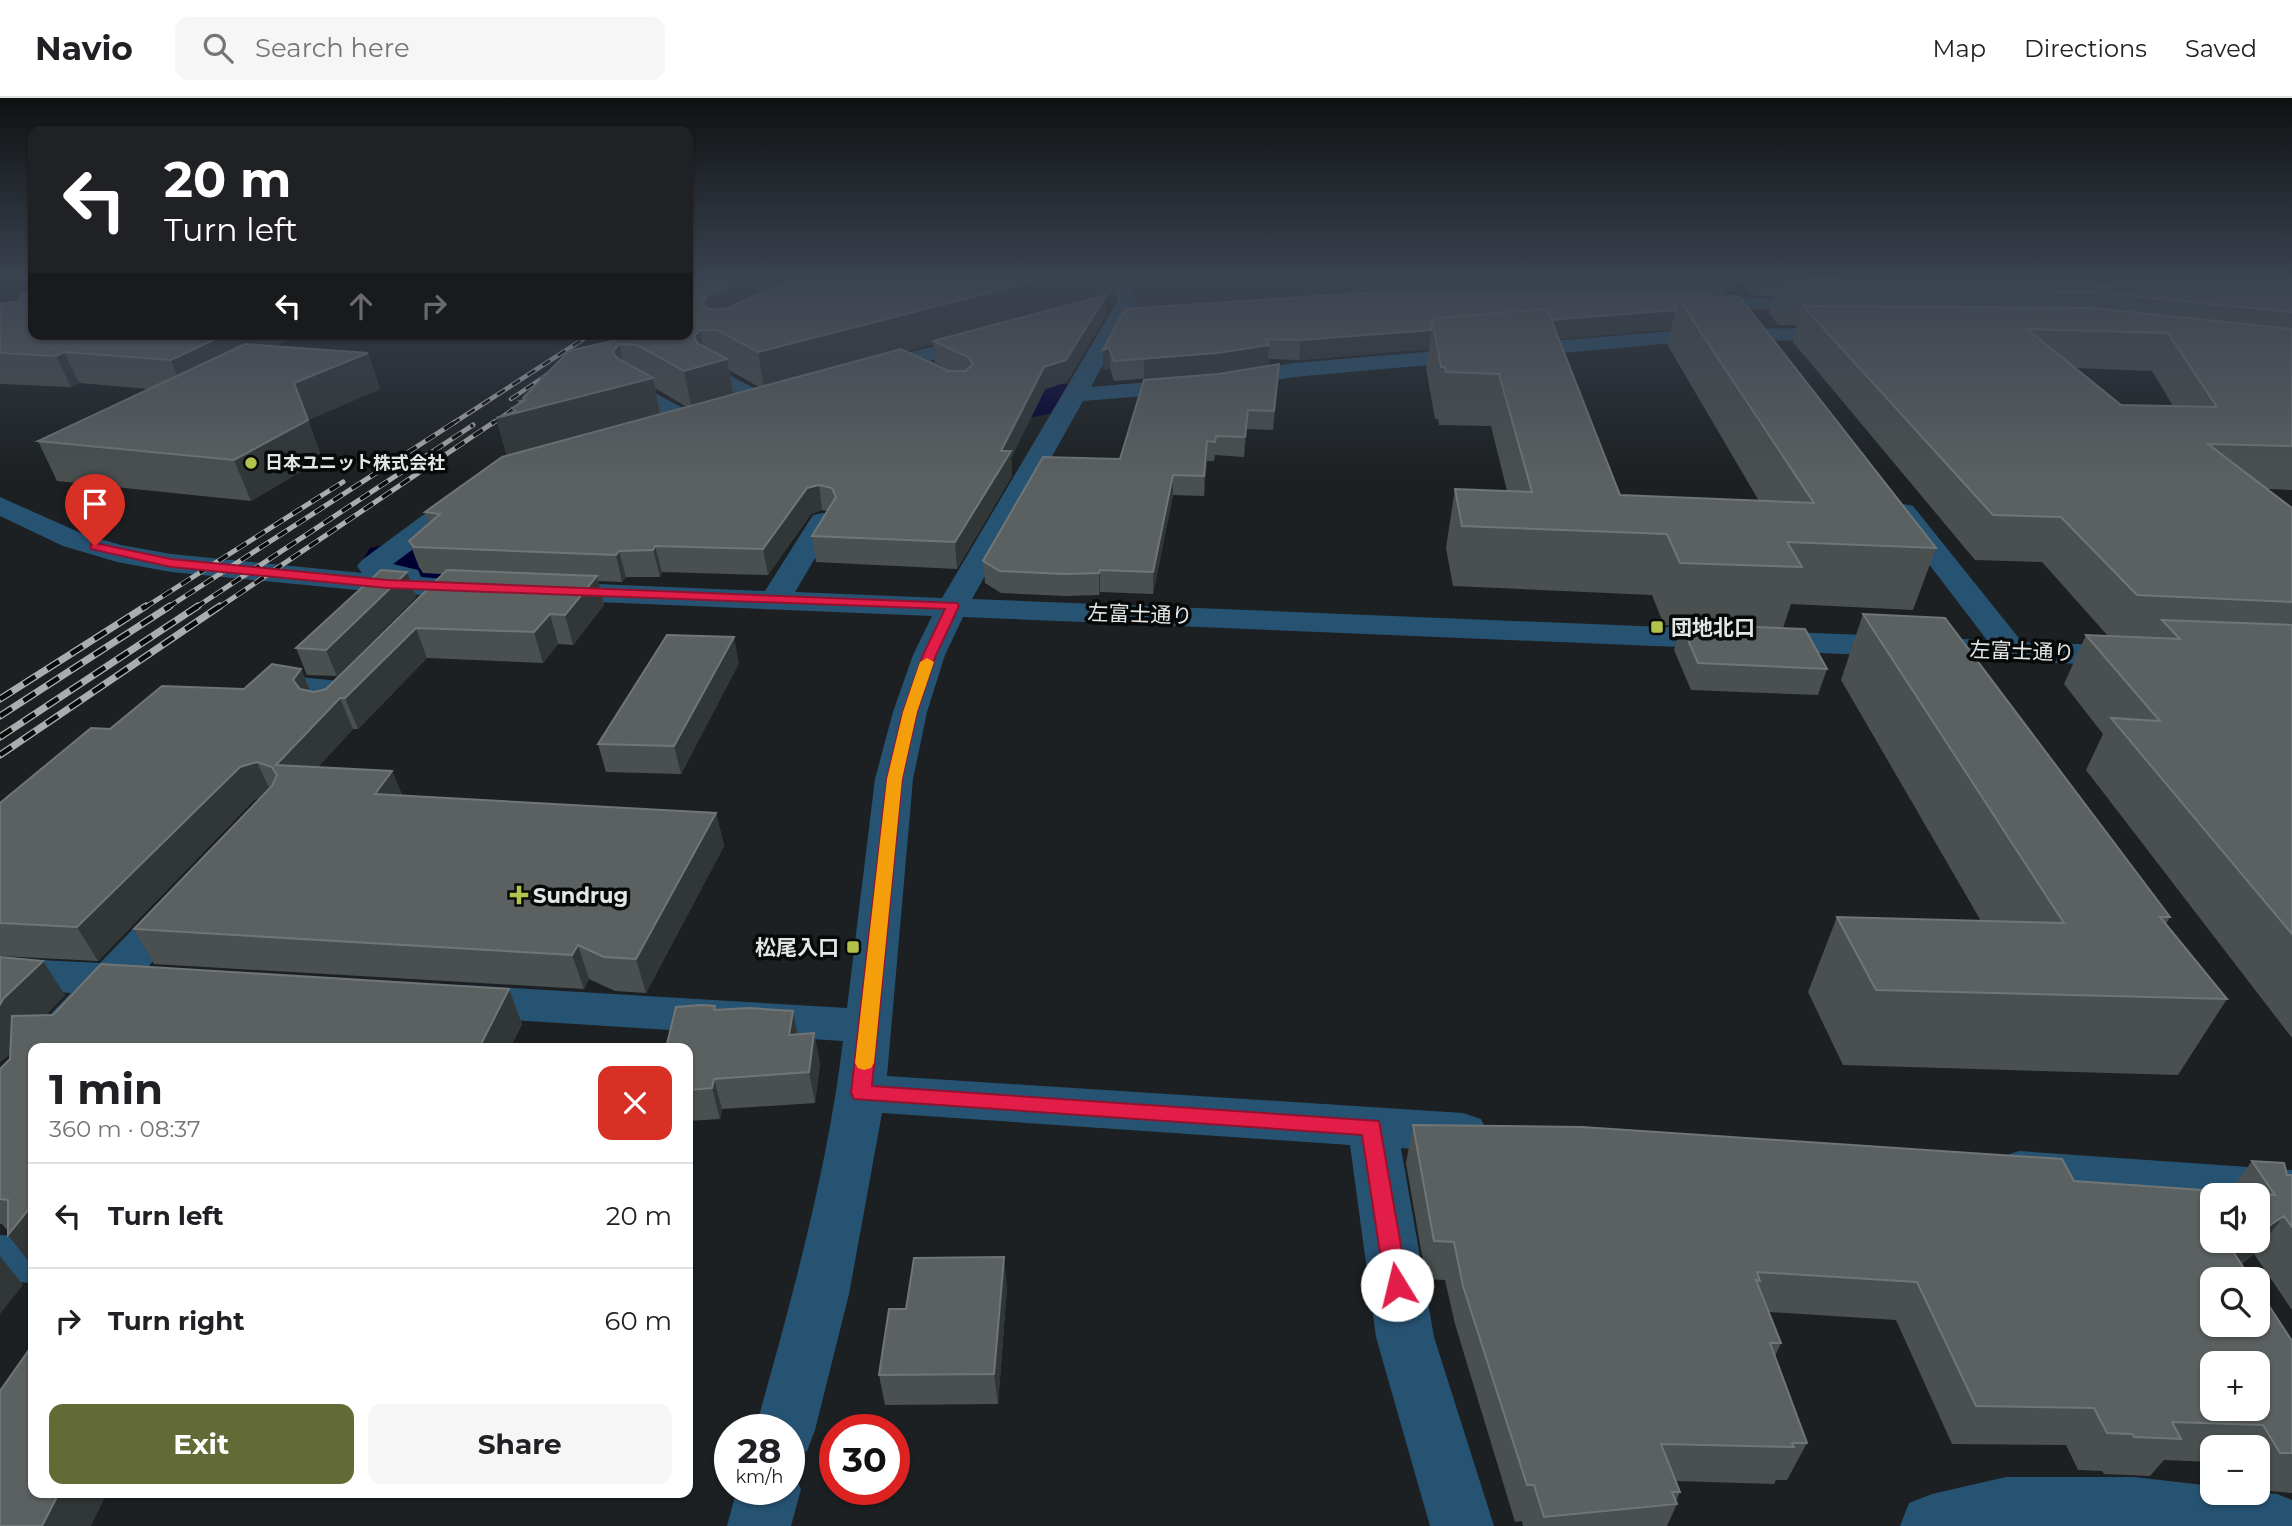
<!DOCTYPE html>
<html lang="en">
<head>
<meta charset="utf-8">
<style>
  :root { --surface:#fff; --page:#f6f6f6; --text:#202124; --muted:#757577; --line:#e0e0e0; --accent:#626a36 }
  body { margin:0; font-family:Montserrat,"Noto Sans JP",sans-serif; background:var(--page); color:var(--text); height:100vh; display:flex; flex-direction:column; font-size:26px; white-space:nowrap }
  * { box-sizing:border-box; margin:0 }
  p { font-size:23px; color:var(--muted) }
  .icon { flex:none; width:38px; height:38px; fill:none; stroke:currentColor; stroke-width:2; stroke-linecap:round; stroke-linejoin:round }
  .map { position:relative; flex:1; overflow:hidden }
  .sheet { position:absolute; left:28px; top:945px; width:665px; height:455px; display:flex; flex-direction:column; background:var(--surface); border-radius:14px; box-shadow:0 2px 5px #0004 }
  .sheet>* { flex:none }
  .hud { position:absolute; left:28px; top:28px; width:665px; height:214px; border-radius:14px; box-shadow:0 2px 5px #0004; background:#202124; color:#fff; overflow:hidden }
  .tools { position:absolute; left:2200px; top:1085px; display:grid; gap:14px }
  .tools a { display:grid; place-items:center; width:70px; height:70px; border-radius:14px; background:var(--surface); box-shadow:0 2px 5px #0004; font-size:35px }
  .speed { position:absolute; left:714px; top:1316px; display:flex; gap:14px; font-size:35px; font-weight:700; text-align:center }
  .speed>* { display:grid; place-content:center; width:91px; height:91px; border-radius:50%; background:var(--surface); box-shadow:0 2px 5px #0004; line-height:1 }
  .speed small { font-size:18px; font-weight:400 }
  .speed .limit { border:10px solid #d22; background:#fff; color:#111 }
  .pin { position:absolute; display:grid; place-items:center; width:60px; height:60px; color:#fff; margin:-72px -30px; border-radius:50% 50% 50% 0; rotate:-45deg; box-shadow:0 0 7px #0007 }
  .pin .icon { rotate:45deg }
  .me { position:absolute; width:77px; margin:-38px; rotate:351deg; stroke-linejoin:round; filter:drop-shadow(0 0 5px #0008) }
  .turn { display:flex; align-items:center; gap:24px; height:147px; padding:0 21px; font-size:32px }
  .turn .icon { width:91px; height:91px; stroke-width:2.5 }
  .turn b { display:block; font-size:49px; line-height:60px }
  .lanes { display:flex; align-items:center; height:66px; padding:0 21px; background:#0003; justify-content:center; gap:35px; direction:ltr }
  .lanes .off { opacity:.35 }
  .round { display:grid; place-items:center; flex:none; width:74px; height:74px; border-radius:14px; background:var(--page) }
  .overview { display:flex; align-items:center; justify-content:space-between; height:119px; padding:0 21px }
  h1 { font-size:42px; font-weight:700; line-height:52px }
  .action { display:flex; gap:14px; margin-top:auto; padding:14px 21px }
  .action a { flex:1; height:80px; border-radius:14px; background:var(--accent); color:#fff; font-size:28px; font-weight:700; line-height:80px; text-align:center }
  .action a+a { background:var(--page); color:var(--text) }
  ul { padding:0; list-style:none }
  li { display:flex; align-items:center; gap:21px; height:105px; padding:0 21px; border-top:2px solid var(--line) }
  li div { flex:1 }
  li b { display:block; font-size:26px }
  li em { font-style:normal }
  header { display:flex; align-items:center; gap:42px; box-sizing:border-box; height:98px; padding:0 35px; background:var(--surface); border-bottom:2px solid var(--line) }
  header strong { font-size:33px }
  nav { display:flex; gap:38px; margin-inline-start:auto; font-size:24px }
  .search { width:490px; height:63px; background:var(--page); display:flex; align-items:center; gap:18px; box-sizing:border-box; padding:0 24px; border-radius:14px; color:var(--muted); font-size:26px }
  .map>svg:first-child { display:block }
  .lines { fill:none; stroke-linecap:round; stroke-linejoin:round }
  .river { fill:#000032; fill-rule:evenodd }
  .minor { fill:#275373; fill-rule:evenodd }
  .rail-far2-casing { stroke:#aaadae; stroke-width:4.5 }
  .rail-far1-casing { stroke:#aaadae; stroke-width:5 }
  .rail-casing { stroke:#aaadae; stroke-width:7 }
  .rail-far2 { stroke:#080a0a; stroke-width:2.5; stroke-dasharray:9; stroke-linecap:butt }
  .rail-far1 { stroke:#080a0a; stroke-width:3.5; stroke-dasharray:11; stroke-linecap:butt }
  .rail { stroke:#080a0a; stroke-width:4.5; stroke-dasharray:14; stroke-linecap:butt }
  .wall { fill:#4a5050; fill-rule:evenodd }
  .shaded-wall { fill:#313637 }
  .building { fill:#5b6061; stroke:#707576; stroke-width:2; fill-rule:evenodd }
  .route { fill:#e11d48; stroke:#92132f; stroke-width:2 }
  .slow { fill:#f59e0b }
  .poi-dot { fill:#b2c34c; stroke:#080a0a; stroke-width:2.5 }
  .labels { text-anchor:middle; dominant-baseline:central; stroke-width:7; stroke-linejoin:round; paint-order:stroke }
  .far-poi-label { font-size:18px; font-weight:bold; fill:#e3e6e7; stroke:#080a0a; text-anchor:start }
  .street-label { font-size:21px; fill:#e3e6e7; stroke:#080a0a }
  .poi-label { font-size:21px; font-weight:bold; fill:#e3e6e7; stroke:#080a0a; text-anchor:start }
</style>
</head>
<body>
<header>
<strong>Navio</strong>
<div class="search"><svg class="icon" aria-label="search" viewBox="0 0 24 24"><circle cx="10" cy="10" r="6"/><path d="M15 15l6 6"/></svg>Search here</div>
<nav><a>Map</a><a>Directions</a><a>Saved</a></nav>
</header>
<div class="map">
<svg width="2292" height="1428" viewBox="0 0 2292 1428">
  <rect width="100%" height="100%" fill="#1c2022"/>
  <g class="lines">
    <!-- river -->
    <path class="river" d="M1056 284 1074 288 1082 299 1074 310 1004 326 929 349 910 344 902 333 910 322 971 303Z
      M531 431 553 437 563 450 553 463 413 485 370 478 361 464 370 450 393 445 413 447Z"/>
    <!-- minor -->
    <path class="minor" d="M1109 180H1127L1138 202 1091 289 1217 278 1294 265 1696 231 1847 230 1854 232 1858 236 1854 240 1847 242 1696 243 1294 279 1217 292 1083 303 972 501 1987 542 1889 414 1893 408 1903 406 1913 408 2022 544 2129 548 2141 551 2145 558 2141 565 2129 568 963 519 945 557 927 614 913 681 887 978 1463 1015 1481 1021 1488 1035 1481 1049 1463 1055 1401 1050 1434 1239 1494 1428H1430L1376 1239 1350 1047 882 1015 849 1196 815 1332 807 1353 789 1359V1332H755C791 1204 827 1075 843 943L463 919 447 914 440 903 447 892 463 887 847 910 875 681 893 614 913 557 932 518 549 502 538 499 534 493 538 487 549 484 765 493 813 417 823 415 833 417 837 423 795 494 942 500 1118 202Z
      M1694 199 1822 201 1829 203 1832 207 1829 211 1822 213 1687 209 1684 205 1687 201Z
      M985 235 993 236 996 241 993 246 868 279 860 277 857 272 860 267Z
      M715 270 768 297 772 302 768 307C748 312 724 292 707 282L704 277 707 272Z
      M636 285 696 317 699 322 696 327 687 329 678 327 628 297 624 292 628 287Z
      M471 387 481 389 484 395 481 401 393 466 418 472 421 479 493 485 497 491 493 497 482 500 387 495 171 474 117 464 63 448 0 418V399L83 436 121 447 171 456 362 475 357 468 362 462 461 389Z
      M300 579 359 585 364 592 359 599 347 602 288 596 283 589 288 582Z
      M179 795 194 799 200 809 148 869 157 872 163 883 157 894 141 899 122 897 74 950H33V963L29 962 22 950 29 938 71 895 0 890V860L100 865 164 799Z
      M2019 1053 2292 1072V1114L2258 1112V1097H2212V1109L2019 1095 2001 1089 1993 1074 2001 1059Z
      M0 1137 33 1139V1185L0 1183Z
      M789 1368 801 1391 791 1428H727L737 1391H789Z
      M2006 1379H2134L2212 1388V1395L2258 1394 2277 1396 2292 1402V1428H1900L1909 1405 1932 1396Z"/>
    <!-- rail-far2 casing -->
    <g class="rail-far2-casing">
      <path id="rail-far2" d="M598 254 624 236
        M511 301 560 268
        M452 326 591 236
        M492 326 528 301"/>
    </g>
    <!-- rail-far1 casing -->
    <g class="rail-far1-casing">
      <path id="rail-far1" d="M144 510 343 384
        M167 510 455 324
        M195 510 473 327
        M218 510 494 324"/>
    </g>
    <!-- rail casing -->
    <g class="rail-casing">
      <path id="rail" d="M0 601 146 508
        M0 618 170 508
        M0 639 198 508
        M0 657 220 508"/>
    </g>
    <!-- rail-far2 -->
    <use href="#rail-far2" class="rail-far2"/>
    <!-- rail-far1 -->
    <use href="#rail-far1" class="rail-far1"/>
    <!-- rail -->
    <use href="#rail" class="rail"/>
  </g>
  <!-- wall -->
  <path class="wall" d="M688 180H1113V197L1106 199V217L1067 284 1045 291 1011 360 1012 378 957 471 816 464 812 438 827 413 822 412 811 416 768 477 662 474 660 479H626L622 484 598 483 604 507 573 547 558 546 543 565 427 560 358 631H353L318 669 392 673 402 697 716 715 724 748 646 895 615 893 589 881 584 891 154 866 134 831 261 700 255 701 98 863 0 858V705L110 631 244 591 301 571 311 594H314L326 591 442 476 423 475 419 469 409 443 429 426 425 414 507 358 496 320 513 314 512 310 521 305 520 303 523 302V300L627 240 626 236H688ZM933 246 935 265 952 273H949L907 253ZM729 272 759 289 734 296ZM655 290 687 309 661 316Z
    M1129 180H2292V392L2268 391 2292 410V940L2086 672 2103 636 2064 586 2086 537 2108 538 2042 464 1975 462 1793 244 1797 227H1778L1769 215 1773 198H1754L1742 183 1723 197H1711L1936 450 1913 512 1791 506 1783 530 1827 571 1818 597 1691 592 1674 552 1681 528 1664 527 1652 497 1453 488 1446 450 1455 391 1507 393 1491 328 1439 327 1438 321H1435L1426 270 1429 251 1299 262 1269 261 1268 267 1217 275 1114 283 1110 270 1103 272V252L1136 211V188L1134 189ZM1671 231 1668 248 1759 403 1620 397 1558 241ZM2076 270 2152 273 2173 308 2121 307Z
    M19 203 33 236H299L276 248 368 255 380 291 308 322 322 361 251 403 57 383 38 343 149 291 79 285 71 289 0 286V206Z
    M1278 284 1273 332 1247 331 1244 359 1215 357 1214 363H1207L1204 398 1173 397 1153 496 1100 494 1099 497 1066 498 1001 495 985 485 983 463 1120 361Z
    M407 474 416 499 337 578 307 577 296 550Z
    M1863 516 2170 819 2166 826 2227 901 2178 977 1843 967 1808 894 1837 819 1981 823 1841 582Z
    M739 565 681 676 606 674 598 646Z
    M0 859 65 897 46 917 509 891 522 926 510 950H33L8 1133 2 1126H0V971L10 961 11 955 0 964Z
    M715 908 716 912 793 913 798 936 814 935 820 966 815 1005 722 1011 720 1021 688 1023V950Z
    M1413 1027 2074 1083 2229 1094 2252 1063 2287 1077H2292V1212L2254 1156 2241 1166 2292 1243V1395L2258 1392V1349H2212V1364L2164 1362 2150 1378 2104 1376 2102 1373 2078 1372 2066 1347 1952 1346 1896 1222 1769 1214 1781 1245 1775 1258 1807 1345 1787 1382H1776L1774 1386 1676 1383 1680 1394 1676 1403 1677 1406 1667 1428H1523L1522 1423 1515 1424 1455 1226 1445 1182 1426 1181 1406 1065Z
    M1007 1189 998 1306 885 1307 879 1277Z"/>
  <!-- shaded-wall -->
  <path class="shaded-wall" d="M747 180H828L708 232 703 205 707 197Z
    M1047 180H1113V197L1106 199V217L1067 284 1045 291 1011 360 1012 378 957 471 955 444 1044 269 933 243V246L764 292 758 254Z
    M1134 180H1379L1377 195 1136 212V188L1134 189Z
    M1727 180H1742V183L1723 197Z
    M1676 212 1671 231 1438 251 1434 231Z
    M700 232 707 267 727 261 734 300 692 312 684 273 694 238Z
    M1431 232 1429 251 1299 262 1301 242Z
    M226 236H299L184 294 171 262Z
    M619 246 628 284 653 280 661 320 508 361 496 320 621 289 613 254Z
    M1269 247 1268 267 1217 275 1144 282V262Z
    M1109 250 1110 270 1103 272V252Z
    M64 254 79 285 71 289 56 258Z
    M368 255 380 291 308 322 322 361 251 403 234 362 294 285Z
    M1279 266 1278 284 1273 332 1274 313Z
    M1248 312 1247 331 1244 359 1245 339Z
    M1207 343V363L1204 398V378Z
    M1173 377V397L1153 496V474Z
    M819 387 822 412 811 416 768 477 763 451 807 390Z
    M655 448 662 474 660 479 653 452Z
    M619 453 626 479 622 484 616 457Z
    M1100 472V494L1099 497V475Z
    M407 474 416 499 337 578 326 552Z
    M597 478 604 507 573 547 565 517Z
    M550 516 558 546 543 565 534 534Z
    M416 530 427 560 358 631 345 600Z
    M734 539 739 565 681 676 674 648Z
    M301 571 314 602 306 613 293 582Z
    M340 600 353 631 291 699 276 667Z
    M257 664 272 696 255 701 98 863 77 829 240 669Z
    M392 673 405 705 375 696Z
    M716 715 724 748 646 895 636 861Z
    M578 847 589 881 584 891 572 857Z
    M43 863 65 897 27 936 21 946 0 964V907L3 901Z
    M509 891 522 926 510 950H479Z
    M793 913 799 943 789 937Z
    M814 935 820 966 815 1005 809 974Z
    M714 981 722 1011 720 1021 712 990Z
    M33 1106V1169L8 1137Z
    M2284 1118 2254 1156 2216 1181 2232 1152 2246 1143H2258V1135Z
    M0 1158 23 1187 0 1216Z
    M1004 1159 1007 1189 998 1306 994 1276Z
    M59 1395H107L91 1428H42Z"/>
  <!-- building -->
  <path class="building" d="M693 180H747L707 197 703 205 708 211H726L793 180H868L887 184 946 185 954 183 957 180H1047L758 254 717 232H700L694 238 697 245 727 261 684 273 637 247 619 246 613 254 617 260 653 280 496 320 516 313 512 310 523 304 520 303 525 302 523 300 569 253 642 236H688V183Z
    M1778 180 1950 185 1958 183 1960 180H2082L2097 189 2114 188 2118 183 2116 180H2292V214L2091 194 1788 191Z
    M33 193V236H226L171 262 64 254 56 258 0 255V206L19 203 22 197Z
    M1379 194 1710 196 1712 199 1678 200 1676 212 1551 222 1547 211 1432 221 1431 232 1301 242 1265 241 1269 247 1217 255 1114 263 1109 250 1103 252 1125 211Z
    M1106 197 1066 262 1044 269 1001 353H1011L955 444 812 438 836 399 832 390 819 387 807 390 763 451 655 448 653 452 619 453 616 457 414 449 409 443 440 416 425 414 502 359 901 251 949 273H966L973 266 968 259 933 243Z
    M1739 198 1936 450 1787 444 1802 469 1680 465 1667 436 1462 428 1455 391 1532 394 1499 276 1446 274 1445 269H1441L1432 221 1547 211 1620 397 1814 405 1678 200Z
    M1803 208 2091 210 2292 231V348L2208 346 2292 410V504L2137 497 2061 419 1993 417ZM2027 231 2168 235 2217 309 2121 307Z
    M245 246 368 255 294 285 308 322 234 362 38 343Z
    M1279 266 1274 313 1248 312 1245 339 1216 338 1215 344 1207 343 1204 378 1173 377 1153 474 1100 472 1099 475 1065 476 1000 473 983 463 1043 359 1120 361 1144 282 1218 276Z
    M381 472 407 474 326 552 296 550Z
    M447 472 597 478 565 517 550 516 534 534 416 530 345 600H340L276 667 392 673 375 696 716 715 636 861 604 859 578 847 572 857 134 831 272 688 277 677 272 669 257 664 240 669 77 829 0 825V705L91 630 110 631 162 588 244 591 272 566 301 571 293 582 300 591 314 594 326 591Z
    M1863 516 1945 520 2170 819H2160L2227 901 1876 892 1837 819 2064 825Z
    M2162 522 2292 527V836L2111 620 2160 623 2086 537 2180 541Z
    M1681 526 1805 531 1827 571 1698 565Z
    M667 537 734 539 674 648 598 646Z
    M0 859 43 863 3 901 0 907Z
    M101 866 509 891 479 950H33V1106L8 1137V1102L0 1101V971L10 961 12 918 53 917Z
    M701 907 715 908 714 912 749 910 793 913 789 937 814 935 809 974 714 981 712 990 688 992V950H666L676 909Z
    M1413 1027 1582 1029 2062 1061 2074 1083 2275 1097 2252 1063 2284 1065 2287 1077H2292V1129L2284 1118 2258 1135V1097H2212V1143H2246L2232 1152 2251 1181H2212V1227H2258V1191L2292 1243V1355H2280L2263 1327 2172 1324 2181 1341 2134 1339 2132 1336 2107 1335 2094 1310 1976 1308 1917 1184 1757 1174 1760 1183 1756 1182 1781 1245H1770L1807 1345H1792L1794 1349 1661 1346 1680 1394H1672L1677 1406 1544 1419 1534 1387H1527L1463 1188 1454 1144 1434 1143ZM2212 1265H2258V1311H2212Z
    M1004 1159 994 1276 879 1277 889 1211H906L914 1160Z
    M31 1249H33V1395H59L42 1428H0V1293Z"/>
  <!-- sky -->
  <linearGradient id="sky" x2="0" y2="1"><stop stop-color="#0f1213"/><stop offset="0.47" stop-color="#3a424f"/><stop offset="1" stop-color="#3a424f" stop-opacity="0"/></linearGradient>
  <rect width="2292" height="380" fill="url(#sky)"/>
  <!-- route -->
  <path class="route" d="M95 445 171 461 387 482 957 505 959 508 936 557 917 614 902 681 872 988 1379 1023 1408 1187 1405 1194 1397 1197 1389 1194 1385 1187 1362 1037 854 1001 851 995 887 681 903 614 923 557 945 511 387 490 171 469 91 451V446Z"/>
  <!-- slow -->
  <path class="slow" d="M927 560 934 564 917 614 902 681 874 965 871 970 864 972 858 970 855 965 887 681 903 614 920 564Z"/>
  <!-- markers -->
  <g class="poi-dot">
    <circle cx="251" cy="365" r="7"/>
    <rect x="1650" y="522" width="14" height="14" rx="3.5"/>
    <path d="M515.5 786.5h7v7h7v7h-7v7h-7v-7h-7v-7h7z"/>
    <rect x="846" y="842" width="14" height="14" rx="3.5"/>
  </g>
  <g class="labels">
    <!-- far-poi labels -->
    <g class="far-poi-label">
      <text x="265" y="365">日本ユニット株式会社</text>
    </g>
    <!-- street labels -->
    <g class="street-label">
      <text transform="translate(1140 516) rotate(2)">左富士通り</text>
      <text transform="translate(2022 553) rotate(2)">左富士通り</text>
    </g>
    <!-- poi labels -->
    <g class="poi-label">
      <text x="1671" y="529">団地北口</text>
      <text x="533" y="797">Sundrug</text>
      <text x="839" y="849" text-anchor="end">松尾入口</text>
    </g>
  </g>
</svg>
<div class="tools">
<a><svg class="icon" aria-label="sound" viewBox="0 0 24 24"><path d="M4 9h4l5-4v14l-5-4H4zM17 9q2 3 0 6"/></svg></a>
<a><svg class="icon" aria-label="search" viewBox="0 0 24 24"><circle cx="10" cy="10" r="6"/><path d="M15 15l6 6"/></svg></a>
<a>+</a>
<a>−</a>
</div>
<div class="speed"><div>28<small>km/h</small></div><div class="limit">30</div></div>
<div class="pin" style="left:95px;top:448px;background:#d93025"><svg class="icon" aria-label="arrive" viewBox="0 0 24 24"><path d="M6 21V4h12l-3 4 3 4H6"/></svg></div>
<svg class="me" style="left:1397px;top:1187px" viewBox="-20 -20 40 40"><circle r="19" fill="#fff"/><path d="M0-13L10 11 0 6-10 11z" fill="#e11d48"/></svg>
<div class="hud">
<div class="turn"><svg class="icon" aria-label="left" viewBox="0 0 24 24"><path d="M17 20v-9H6M10 6l-5 5 5 5"/></svg><div><b>20 m</b>Turn left</div></div>
<div class="lanes"><svg class="icon" aria-label="left" viewBox="0 0 24 24"><path d="M17 20v-9H6M10 6l-5 5 5 5"/></svg><svg class="icon off" aria-label="ahead" viewBox="0 0 24 24"><path d="M12 20V5M6 11l6-6 6 6"/></svg><svg class="icon off" aria-label="right" viewBox="0 0 24 24"><path d="M7 20v-9h11M14 6l5 5-5 5"/></svg></div>
</div>
<section class="sheet">
<div class="overview"><div><h1>1 min</h1><p>360 m · 08:37</p></div><a class="round" style="background:#d93025;color:#fff"><svg class="icon" aria-label="close" viewBox="0 0 24 24"><path d="M6 6l12 12M18 6L6 18"/></svg></a></div>
<ul>
<li><svg class="icon" aria-label="left" viewBox="0 0 24 24"><path d="M17 20v-9H6M10 6l-5 5 5 5"/></svg><div><b>Turn left</b></div><em>20 m</em></li>
<li><svg class="icon" aria-label="right" viewBox="0 0 24 24"><path d="M7 20v-9h11M14 6l5 5-5 5"/></svg><div><b>Turn right</b></div><em>60 m</em></li>
</ul>
<div class="action"><a>Exit</a><a>Share</a></div>
</section>
</div>
</body>
</html>
